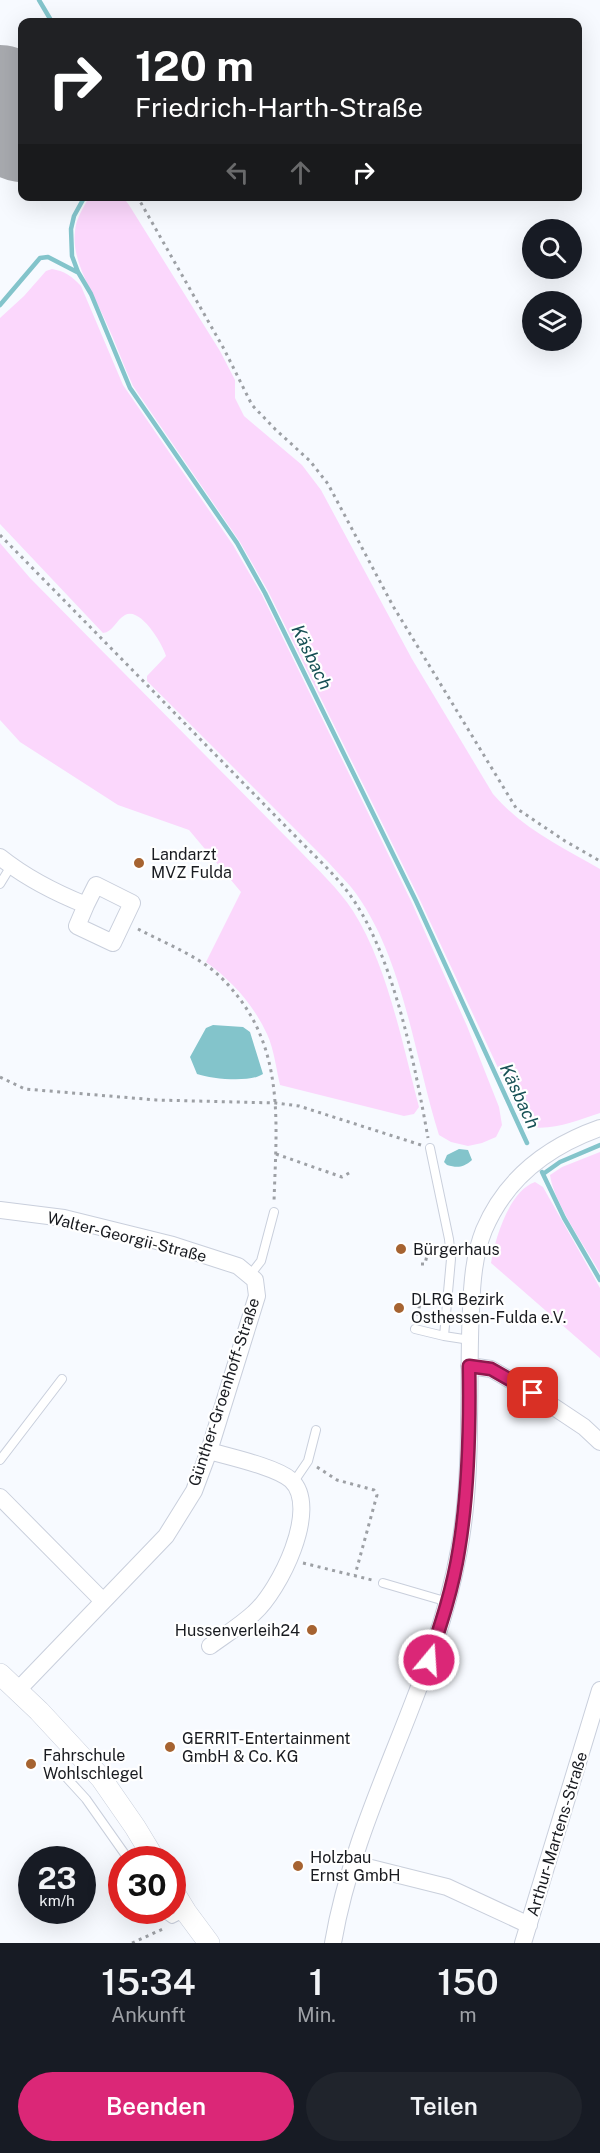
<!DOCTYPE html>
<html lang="de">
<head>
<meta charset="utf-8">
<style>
  :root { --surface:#171b24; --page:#20242c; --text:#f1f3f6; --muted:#9ea1a6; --accent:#db2777 }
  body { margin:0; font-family:"Public Sans",sans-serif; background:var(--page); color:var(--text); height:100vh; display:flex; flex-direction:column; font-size:22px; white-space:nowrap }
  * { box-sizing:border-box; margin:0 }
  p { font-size:20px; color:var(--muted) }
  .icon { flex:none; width:33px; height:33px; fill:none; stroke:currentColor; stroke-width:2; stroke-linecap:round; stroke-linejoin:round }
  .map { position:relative; height:1943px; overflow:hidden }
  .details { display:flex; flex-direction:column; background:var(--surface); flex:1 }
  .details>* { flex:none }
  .top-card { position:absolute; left:18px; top:18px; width:564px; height:183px; border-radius:12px; box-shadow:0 6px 24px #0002; background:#202124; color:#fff; overflow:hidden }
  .controls { position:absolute; left:522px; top:219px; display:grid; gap:12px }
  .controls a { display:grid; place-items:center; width:60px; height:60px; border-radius:50%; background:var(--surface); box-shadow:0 6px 24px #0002; font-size:30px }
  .speed { position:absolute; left:18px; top:1846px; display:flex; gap:12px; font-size:30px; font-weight:700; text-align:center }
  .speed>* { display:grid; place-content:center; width:78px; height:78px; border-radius:50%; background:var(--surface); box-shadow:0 6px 24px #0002; line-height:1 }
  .speed small { font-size:15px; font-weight:400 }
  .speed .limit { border:9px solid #d22; background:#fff; color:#111 }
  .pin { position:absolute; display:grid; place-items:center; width:51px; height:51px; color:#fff; margin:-26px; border-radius:12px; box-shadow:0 3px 9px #0006 }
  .me { position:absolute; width:66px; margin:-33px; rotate:18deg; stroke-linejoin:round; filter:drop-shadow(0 0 4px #0008) }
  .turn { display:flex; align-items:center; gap:21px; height:126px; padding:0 18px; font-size:27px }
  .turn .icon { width:78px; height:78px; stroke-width:2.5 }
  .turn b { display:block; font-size:42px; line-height:51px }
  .lanes { display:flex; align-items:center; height:57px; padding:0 18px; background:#0003; justify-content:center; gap:30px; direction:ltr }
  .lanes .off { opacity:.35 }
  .eta { display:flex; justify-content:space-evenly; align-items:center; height:102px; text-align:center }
  .eta b { font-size:36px; font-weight:600; line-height:42px }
  .button { display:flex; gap:12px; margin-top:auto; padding:12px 18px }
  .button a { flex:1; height:69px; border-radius:36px; background:var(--accent); color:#fff; font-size:24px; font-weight:600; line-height:69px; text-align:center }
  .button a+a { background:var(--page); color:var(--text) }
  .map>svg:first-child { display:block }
  .green { fill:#fbd7fc }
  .water { fill:#83c4cb }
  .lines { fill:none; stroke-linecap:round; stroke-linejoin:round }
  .stream { stroke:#83c4cb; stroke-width:4.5 }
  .runway { stroke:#a8aaaf; stroke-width:108 }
  .service-casing { stroke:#c9cfdc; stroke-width:10 }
  .minor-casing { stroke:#c9cfdc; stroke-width:18 }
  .tertiary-casing { stroke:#c9cfdc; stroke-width:22 }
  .path { stroke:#9da0a5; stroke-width:3; stroke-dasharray:3 4.5; stroke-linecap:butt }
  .service { stroke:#fff; stroke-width:8 }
  .minor { stroke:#fff; stroke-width:16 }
  .tertiary { stroke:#fff; stroke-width:21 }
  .route-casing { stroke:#8e194d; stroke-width:15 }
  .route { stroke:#db2777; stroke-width:10 }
  .poi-dot { fill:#a66331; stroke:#fff; stroke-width:2 }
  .labels { text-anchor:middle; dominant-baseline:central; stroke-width:4.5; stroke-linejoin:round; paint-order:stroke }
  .poi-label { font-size:16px; fill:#191b20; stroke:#fff; text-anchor:start }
  .street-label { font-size:16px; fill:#191b20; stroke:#fff }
  .water-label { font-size:18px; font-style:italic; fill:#175055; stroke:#fff }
</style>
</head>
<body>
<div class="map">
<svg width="600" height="1943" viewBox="0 0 600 1943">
  <rect width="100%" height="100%" fill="#f7faff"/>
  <!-- green -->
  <path class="green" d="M89 197H123L129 205 220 351 235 380V398L244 416 302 465 321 490 412 659 493 794C522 828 561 847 600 869V1113C575 1121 551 1132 525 1126L419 898 268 591 240 542 133 386C123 365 116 343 106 322 94 294 71 262 75 231 76 218 84 207 89 197Z
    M52 269C64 271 72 276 81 286L123 385 233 545 262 595 412 903 467 1026 499 1107 502 1125 496 1137 482 1143 468 1146 451 1142 439 1135C414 1056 403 953 351 887 344 879 336 871 329 863L147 681V676L166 656C163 644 140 606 125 615 116 620 113 632 103 633L0 524V318L24 296 46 271Z
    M0 543 30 578 298 849C317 869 338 888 353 911 387 964 403 1046 419 1107L414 1114 404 1116 280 1085C276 1068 274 1049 267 1034 253 1004 232 981 206 962L241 892 189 830 118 805 20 742 0 720Z
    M600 1152V1273C586 1248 553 1201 550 1175L562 1167Z
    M535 1182 543 1187 600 1288V1358L491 1263C495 1239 509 1191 535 1182Z"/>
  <!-- water -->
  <path class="water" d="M213 1025 243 1027 250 1032 263 1074C250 1083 212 1079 197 1074L190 1057 206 1028Z
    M459 1149 468 1150 472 1160C463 1168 457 1168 447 1165L444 1162 447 1155Z"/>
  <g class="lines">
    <!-- stream -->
    <path class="stream" d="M39 0 52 22
      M85 196 74 216 71 229 72 256 78 272 91 294 130 388 237 543 265 593 416 901 527 1143
      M0 305 40 258 48 257 77 272
      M542 1172 564 1218 600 1280
      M543 1174 560 1162 600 1145"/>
    <!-- runway -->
    <path class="runway" d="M0 99 22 128"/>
    <!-- service casing -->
    <g class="service-casing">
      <path id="service" d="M0 884 11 866
        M430 1148 449 1239 451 1259 444 1336
        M250 1275 261 1261 274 1212
        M415 1329 444 1336 470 1340
        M0 1460 62 1379
        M293 1483 308 1461 316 1430
        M383 1583 448 1602
        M65 1776 86 1799 129 1860
        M161 1911 172 1919 186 1912"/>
    </g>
    <!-- minor casing -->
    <g class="minor-casing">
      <path id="minor" d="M0 857C25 877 56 893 86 905L77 926 113 943 132 903 96 885 86 905
        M0 1210 64 1218 173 1245 238 1266 255 1280 257 1296 209 1451 194 1491 166 1536 17 1691
        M469 1366 491 1369 533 1393 584 1427 600 1442
        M209 1451C230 1457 276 1467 291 1480 321 1508 279 1591 254 1613 241 1625 225 1635 210 1646
        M0 1497 103 1601
        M351 1863 447 1887 529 1925
        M333 1943C356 1807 435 1687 459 1550 467 1507 469 1462 469 1419 470 1382 469 1346 471 1310 472 1282 474 1255 484 1230 506 1178 549 1146 600 1128
        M523 1943 600 1690"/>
    </g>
    <!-- tertiary casing -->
    <g class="tertiary-casing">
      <path id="tertiary" d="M0 1674 39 1711 101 1778 135 1827 155 1860
        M172 1889 186 1912 209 1943"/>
    </g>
    <!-- path -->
    <path class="path" d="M137 196 224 349 252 405 275 429 310 461 328 484 393 606 516 808 565 841 600 861
      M0 535 303 844C318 859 334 874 347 891 393 951 415 1065 428 1138
      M138 929C159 940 183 950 203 963 217 972 229 985 239 998 285 1058 276 1131 274 1202
      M0 1077 25 1089 156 1100 276 1103 299 1106 421 1145
      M276 1154 342 1177 351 1172
      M421 1264H425L429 1246 439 1248
      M415 1302 420 1303 417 1318
      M317 1467 337 1480 374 1490 377 1495 355 1575
      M303 1563 372 1580
      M132 1943 165 1928"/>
    <!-- service -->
    <use href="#service" class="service"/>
    <!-- minor -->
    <use href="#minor" class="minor"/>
    <!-- tertiary -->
    <use href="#tertiary" class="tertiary"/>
  </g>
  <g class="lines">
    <!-- route casing -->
    <g class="route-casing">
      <path id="route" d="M429 1660C441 1624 453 1588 459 1549 469 1489 470 1427 469 1366L491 1369 533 1393"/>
    </g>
    <!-- route -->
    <use href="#route" class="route"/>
  </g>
  <!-- markers -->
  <g class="poi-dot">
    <circle cx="139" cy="863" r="6"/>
    <circle cx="401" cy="1249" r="6"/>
    <circle cx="399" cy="1308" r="6"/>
    <circle cx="312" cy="1630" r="6"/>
    <circle cx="170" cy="1747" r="6"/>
    <circle cx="31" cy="1764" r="6"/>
    <circle cx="298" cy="1866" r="6"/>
  </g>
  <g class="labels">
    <!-- poi labels -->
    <g class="poi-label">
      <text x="151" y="854">Landarzt<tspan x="151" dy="18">MVZ Fulda</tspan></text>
      <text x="413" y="1249">Bürgerhaus</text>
      <text x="411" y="1299">DLRG Bezirk<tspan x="411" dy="18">Osthessen-Fulda e.V.</tspan></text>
      <text x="300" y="1630" text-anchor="end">Hussenverleih24</text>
      <text x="182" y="1738">GERRIT-Entertainment<tspan x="182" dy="18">GmbH &amp; Co. KG</tspan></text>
      <text x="43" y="1755">Fahrschule<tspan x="43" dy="18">Wohlschlegel</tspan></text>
      <text x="310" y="1857">Holzbau<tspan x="310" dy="18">Ernst GmbH</tspan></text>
    </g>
    <!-- street labels -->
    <g class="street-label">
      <text transform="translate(127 1237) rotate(14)">Walter-Georgii-Straße</text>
      <text transform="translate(224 1392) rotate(-72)">Günther-Groenhoff-Straße</text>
      <text transform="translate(557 1834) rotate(-73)">Arthur-Martens-Straße</text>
    </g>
    <!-- water labels -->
    <g class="water-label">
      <text transform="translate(312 657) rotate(64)">Käsbach</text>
      <text transform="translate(520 1096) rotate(65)">Käsbach</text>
    </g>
  </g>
</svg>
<div class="controls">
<a><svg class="icon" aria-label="search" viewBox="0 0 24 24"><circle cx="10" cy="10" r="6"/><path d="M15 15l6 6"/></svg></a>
<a><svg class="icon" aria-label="layers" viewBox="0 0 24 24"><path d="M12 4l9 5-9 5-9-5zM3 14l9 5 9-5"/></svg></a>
</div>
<div class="speed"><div>23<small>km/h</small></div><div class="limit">30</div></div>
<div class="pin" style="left:533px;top:1393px;background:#d93025"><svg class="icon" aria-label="arrive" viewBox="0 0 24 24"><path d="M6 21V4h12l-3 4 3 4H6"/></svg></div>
<svg class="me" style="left:429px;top:1660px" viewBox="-20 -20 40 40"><circle r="17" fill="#db2777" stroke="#fff" stroke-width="3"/><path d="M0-11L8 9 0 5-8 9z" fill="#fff"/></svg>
<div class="top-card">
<div class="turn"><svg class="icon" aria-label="right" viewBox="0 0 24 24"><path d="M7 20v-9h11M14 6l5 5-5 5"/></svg><div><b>120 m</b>Friedrich-Harth-Straße</div></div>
<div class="lanes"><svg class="icon off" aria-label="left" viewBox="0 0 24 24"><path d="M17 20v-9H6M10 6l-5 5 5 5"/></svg><svg class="icon off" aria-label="ahead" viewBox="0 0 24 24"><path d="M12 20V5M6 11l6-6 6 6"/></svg><svg class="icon" aria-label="right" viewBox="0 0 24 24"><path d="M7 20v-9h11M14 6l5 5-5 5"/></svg></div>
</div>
</div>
<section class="details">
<div class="eta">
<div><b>15:34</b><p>Ankunft</p></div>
<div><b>1</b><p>Min.</p></div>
<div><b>150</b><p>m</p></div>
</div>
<div class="button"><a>Beenden</a><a>Teilen</a></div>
</section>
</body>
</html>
